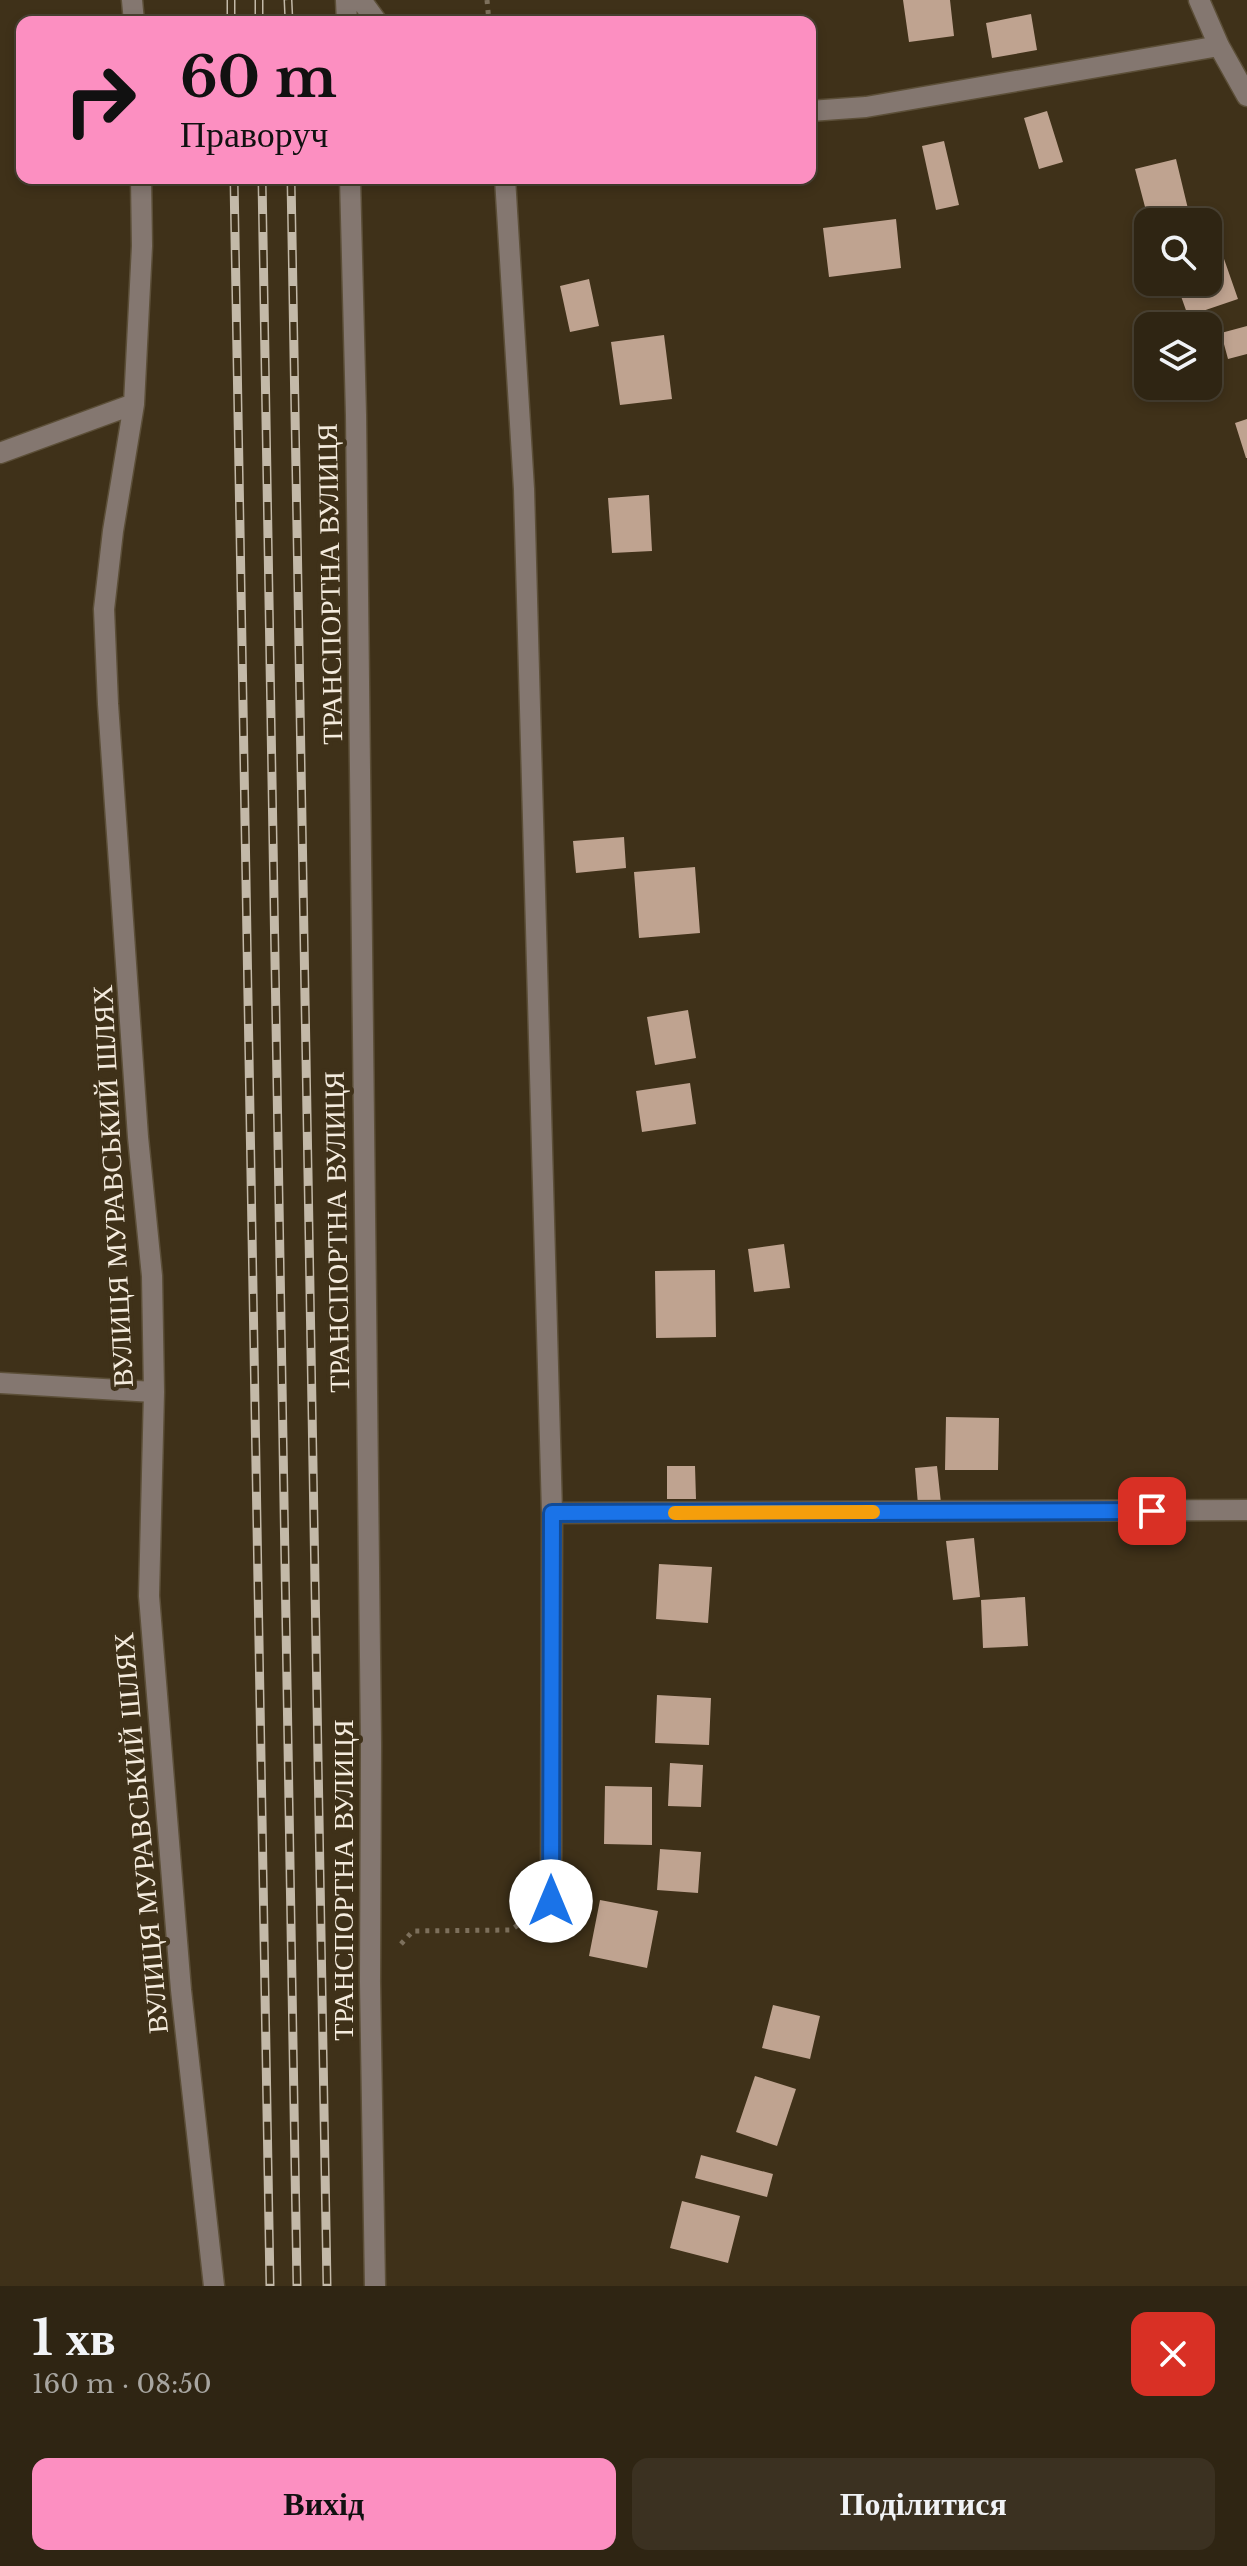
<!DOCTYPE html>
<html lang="uk">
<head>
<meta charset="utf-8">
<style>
  :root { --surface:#2f2513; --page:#3b3121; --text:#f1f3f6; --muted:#a7a5a0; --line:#4a4233; --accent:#fc8fc1 }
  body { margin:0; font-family:"Libre Baskerville",serif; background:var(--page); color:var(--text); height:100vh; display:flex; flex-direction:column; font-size:30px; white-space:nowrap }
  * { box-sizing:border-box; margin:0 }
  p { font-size:26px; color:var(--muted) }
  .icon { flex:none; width:44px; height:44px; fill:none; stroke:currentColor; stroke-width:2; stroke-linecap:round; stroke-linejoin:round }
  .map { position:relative; height:2286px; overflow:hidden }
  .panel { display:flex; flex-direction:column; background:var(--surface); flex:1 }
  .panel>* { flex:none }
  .top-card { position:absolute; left:16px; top:16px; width:800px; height:168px; border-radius:16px; box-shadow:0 4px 12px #0003,0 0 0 2px var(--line); background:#fc8fc1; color:#111; overflow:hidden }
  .controls { position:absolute; left:1134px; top:208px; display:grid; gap:16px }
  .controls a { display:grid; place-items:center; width:88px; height:88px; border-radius:16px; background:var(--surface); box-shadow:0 4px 12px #0003,0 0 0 2px var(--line); font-size:40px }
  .pin { position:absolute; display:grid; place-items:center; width:68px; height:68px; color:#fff; margin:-34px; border-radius:16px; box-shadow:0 4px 12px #0006 }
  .me { position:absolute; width:88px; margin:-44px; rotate:0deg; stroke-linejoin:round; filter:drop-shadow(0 0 6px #0008) }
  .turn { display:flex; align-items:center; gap:28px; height:168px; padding:0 32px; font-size:36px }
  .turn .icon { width:104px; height:104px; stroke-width:2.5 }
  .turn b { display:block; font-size:56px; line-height:68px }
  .round { display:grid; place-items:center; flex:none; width:84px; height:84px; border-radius:16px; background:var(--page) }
  .summary { display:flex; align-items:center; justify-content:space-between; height:136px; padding:0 32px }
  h1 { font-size:48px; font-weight:800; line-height:60px }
  .cta { display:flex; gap:16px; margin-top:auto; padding:16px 32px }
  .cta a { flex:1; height:92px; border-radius:16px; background:var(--accent); color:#111; font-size:32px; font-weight:800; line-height:92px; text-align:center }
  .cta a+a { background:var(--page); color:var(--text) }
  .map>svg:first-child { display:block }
  .building { fill:#bfa390 }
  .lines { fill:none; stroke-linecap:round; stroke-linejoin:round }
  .minor-casing { stroke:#5c4f38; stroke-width:23 }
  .path { stroke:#7d705c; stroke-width:5; stroke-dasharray:4 6; stroke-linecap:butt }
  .minor { stroke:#847770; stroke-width:20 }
  .rail-casing { stroke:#c3b9a8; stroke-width:9 }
  .rail { stroke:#3f3119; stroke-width:6; stroke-dasharray:18; stroke-linecap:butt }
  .route-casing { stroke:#114b97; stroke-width:20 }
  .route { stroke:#1a73e8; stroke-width:14 }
  .slow { stroke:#f59e0b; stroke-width:14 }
  .labels { text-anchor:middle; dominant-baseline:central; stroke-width:8; stroke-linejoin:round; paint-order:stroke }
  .street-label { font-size:28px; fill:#f4ebdd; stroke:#3f3119 }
</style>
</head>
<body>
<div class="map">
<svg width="1247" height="2286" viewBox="0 0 1247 2286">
  <rect width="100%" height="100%" fill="#3f3119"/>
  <!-- building -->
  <path class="building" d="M903 0H950L954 36 909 42Z
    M1031 14 1037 50 992 58 986 23Z
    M1047 111 1063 162 1039 169 1024 118Z
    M944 141 959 205 936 210 922 146Z
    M1176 159 1189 213 1149 222 1135 169Z
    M896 219 901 268 829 277 823 228Z
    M1223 256 1238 299 1188 316 1176 282H1208V262Z
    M589 279 599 326 570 332 560 286Z
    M1247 326V354L1228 359 1221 333Z
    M664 335 672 399 620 405 611 342Z
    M1247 419V458H1246L1235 423Z
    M649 495 652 551 612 553 608 498Z
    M624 837 626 868 576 873 573 841Z
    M695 867 700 933 639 938 634 872Z
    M688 1010 696 1058 655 1065 647 1017Z
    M690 1083 696 1124 642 1132 636 1091Z
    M784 1244 790 1288 754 1292 748 1249Z
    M715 1270 716 1337 656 1338 655 1271Z
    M946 1417 999 1418 998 1470H945Z
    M667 1466H695L696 1499H667Z
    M937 1466 941 1503 918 1505 915 1468Z
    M974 1538 980 1597 953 1600 946 1541Z
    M659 1564 712 1567 708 1623 656 1619Z
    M1025 1597 1028 1646 983 1648 981 1600Z
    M657 1695 711 1698 709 1745 655 1743Z
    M670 1763 703 1765 701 1807 668 1806Z
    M605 1786 652 1787V1845L604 1844Z
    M660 1849 701 1852 698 1893 657 1890Z
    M600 1900 658 1911 647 1968 589 1956Z
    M773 2005 820 2016 810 2059 762 2048Z
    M755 2076 796 2089 777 2146 736 2132Z
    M701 2155 773 2174 767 2197 695 2178Z
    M682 2201 740 2216 728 2263 670 2248Z"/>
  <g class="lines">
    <!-- minor casing -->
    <g class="minor-casing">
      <path id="minor" d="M132 0 134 22
        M346 0 347 22
        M361 0 377 22
        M1199 0 1219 46 1247 96
        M810 111 866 107 1219 46
        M141 178 142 246 134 404 113 531 104 609 108 704 138 1137 152 1276 154 1392 149 1596 181 1990 214 2286
        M350 178 356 415 371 1745 370 1982 375 2286
        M505 178 524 489 552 1513 551 1901
        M0 453 134 404
        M0 1383 154 1392
        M552 1513 1247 1510"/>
    </g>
    <!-- path -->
    <path class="path" d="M487 0 489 22
      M401 1944 413 1931 511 1930 529 1917"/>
    <!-- minor -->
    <use href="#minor" class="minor"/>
    <!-- rail casing -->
    <g class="rail-casing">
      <path id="rail" d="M231 0V22
        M259 0V22
        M288 0 289 22
        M234 178 270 2286
        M262 178 297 2286
        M291 178 327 2286"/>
    </g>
    <!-- rail -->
    <use href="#rail" class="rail"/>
  </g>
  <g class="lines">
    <!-- route casing -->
    <g class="route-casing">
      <path id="route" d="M551 1901 552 1513 1152 1511"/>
    </g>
    <!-- route -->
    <use href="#route" class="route"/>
    <!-- slow -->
    <path class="slow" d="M675 1513 873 1512"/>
  </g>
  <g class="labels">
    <!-- street labels -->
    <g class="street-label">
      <text transform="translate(330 584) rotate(-91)">ТРАНСПОРТНА ВУЛИЦЯ</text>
      <text transform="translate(113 1186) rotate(-93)">ВУЛИЦЯ МУРАВСЬКИЙ ШЛЯХ</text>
      <text transform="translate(337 1232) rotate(-91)">ТРАНСПОРТНА ВУЛИЦЯ</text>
      <text transform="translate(141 1833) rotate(-95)">ВУЛИЦЯ МУРАВСЬКИЙ ШЛЯХ</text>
      <text transform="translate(343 1880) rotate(-90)">ТРАНСПОРТНА ВУЛИЦЯ</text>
    </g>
  </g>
</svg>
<div class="controls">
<a><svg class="icon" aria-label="search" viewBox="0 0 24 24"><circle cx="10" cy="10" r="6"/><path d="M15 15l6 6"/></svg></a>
<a><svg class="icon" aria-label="layers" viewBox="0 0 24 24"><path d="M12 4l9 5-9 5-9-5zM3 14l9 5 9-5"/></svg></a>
</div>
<div class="pin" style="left:1152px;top:1511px;background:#d93025"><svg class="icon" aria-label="arrive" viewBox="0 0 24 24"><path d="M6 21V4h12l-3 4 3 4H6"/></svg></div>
<svg class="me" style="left:551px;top:1901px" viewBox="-20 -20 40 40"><circle r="19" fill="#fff"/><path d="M0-13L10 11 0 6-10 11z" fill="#1a73e8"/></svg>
<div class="top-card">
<div class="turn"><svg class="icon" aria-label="right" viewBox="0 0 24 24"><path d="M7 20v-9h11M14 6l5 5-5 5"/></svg><div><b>60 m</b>Праворуч</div></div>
</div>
</div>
<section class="panel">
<div class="summary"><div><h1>1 хв</h1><p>160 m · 08:50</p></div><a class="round" style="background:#d93025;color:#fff"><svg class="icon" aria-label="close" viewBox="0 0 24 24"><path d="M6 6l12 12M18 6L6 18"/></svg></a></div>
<div class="cta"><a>Вихід</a><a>Поділитися</a></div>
</section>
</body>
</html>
